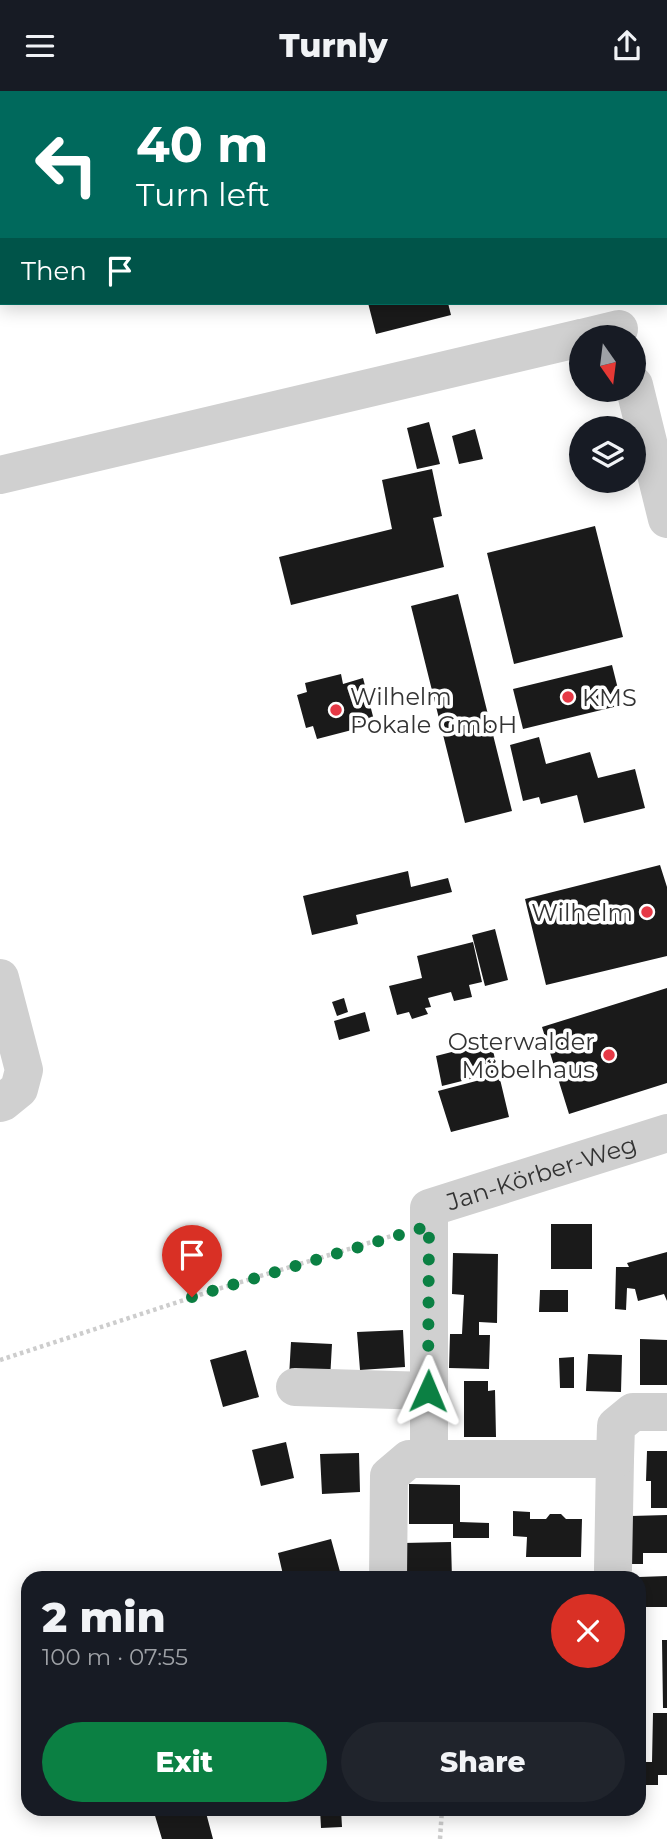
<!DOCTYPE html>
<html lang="en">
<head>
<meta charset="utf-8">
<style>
  :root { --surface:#171b24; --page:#20242c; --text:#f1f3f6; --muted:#9ea1a6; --accent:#0b8043 }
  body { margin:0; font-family:Montserrat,sans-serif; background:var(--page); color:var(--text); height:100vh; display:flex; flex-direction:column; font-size:26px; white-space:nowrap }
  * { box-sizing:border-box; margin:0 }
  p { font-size:23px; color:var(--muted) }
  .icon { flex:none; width:38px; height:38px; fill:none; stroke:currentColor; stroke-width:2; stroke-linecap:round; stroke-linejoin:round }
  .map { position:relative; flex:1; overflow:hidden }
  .panel { position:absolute; left:21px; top:1480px; width:625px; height:245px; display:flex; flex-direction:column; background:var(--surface); border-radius:21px; box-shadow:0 4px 18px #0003 }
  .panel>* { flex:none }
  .hud { position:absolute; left:0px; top:0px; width:668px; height:214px; box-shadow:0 4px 18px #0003; background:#00695c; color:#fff; overflow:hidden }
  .needle { width:46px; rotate:166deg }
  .controls { position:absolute; left:569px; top:234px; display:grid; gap:14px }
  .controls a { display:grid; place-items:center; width:77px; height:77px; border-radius:50%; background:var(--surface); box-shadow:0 4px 18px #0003; font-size:35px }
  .pin { position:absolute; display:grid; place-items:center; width:60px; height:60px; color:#fff; margin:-72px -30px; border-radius:50% 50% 50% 0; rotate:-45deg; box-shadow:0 0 7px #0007 }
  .pin .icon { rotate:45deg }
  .me { position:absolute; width:77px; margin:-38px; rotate:1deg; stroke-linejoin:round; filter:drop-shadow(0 0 5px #0008) }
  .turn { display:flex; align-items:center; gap:24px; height:147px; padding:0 21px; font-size:32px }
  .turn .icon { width:91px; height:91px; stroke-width:2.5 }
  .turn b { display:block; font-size:49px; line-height:60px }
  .then { display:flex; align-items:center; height:66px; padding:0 21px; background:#0003; gap:14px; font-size:26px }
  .round { display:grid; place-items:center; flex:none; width:74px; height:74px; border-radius:37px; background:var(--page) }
  .overview { display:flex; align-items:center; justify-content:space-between; height:119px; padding:0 21px }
  h1 { font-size:42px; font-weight:800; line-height:52px }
  .action { display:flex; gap:14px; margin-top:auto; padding:14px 21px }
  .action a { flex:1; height:80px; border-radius:42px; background:var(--accent); color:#fff; font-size:28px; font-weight:800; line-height:80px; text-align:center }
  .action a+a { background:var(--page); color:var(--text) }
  header { display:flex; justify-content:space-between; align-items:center; height:91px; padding:0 21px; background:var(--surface); font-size:32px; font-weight:800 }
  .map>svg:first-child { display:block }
  .building { fill:#1a1a1a }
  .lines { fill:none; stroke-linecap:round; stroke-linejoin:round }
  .path { stroke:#cdcdcd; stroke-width:4.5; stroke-dasharray:3.5 3.5; stroke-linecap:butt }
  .minor { stroke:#d0d0d0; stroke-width:38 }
  .route { stroke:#0b8043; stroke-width:12; stroke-dasharray:0 21.6 }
  .poi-dot { fill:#e63946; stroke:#fff; stroke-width:2.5 }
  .labels { text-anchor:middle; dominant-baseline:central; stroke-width:7; stroke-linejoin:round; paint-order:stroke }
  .poi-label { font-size:24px; fill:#333; stroke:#fff; text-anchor:start }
  .street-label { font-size:24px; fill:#333; stroke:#fff }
</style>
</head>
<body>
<header><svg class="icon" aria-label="menu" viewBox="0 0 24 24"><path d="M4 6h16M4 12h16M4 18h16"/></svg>Turnly<svg class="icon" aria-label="share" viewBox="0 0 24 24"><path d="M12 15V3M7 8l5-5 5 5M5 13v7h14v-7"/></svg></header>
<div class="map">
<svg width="667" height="1748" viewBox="0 0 667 1748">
  <rect width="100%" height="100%" fill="#fff"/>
  <!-- building -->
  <path class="building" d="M368 212H448L451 224 376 243Z
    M429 331 440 373 417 378 407 337Z
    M475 338 483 368 459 373 452 345Z
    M432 378 442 425 433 427 444 476 291 514 279 466 392 438 382 389Z
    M595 435 623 546 514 573 487 462Z
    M458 503 512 720 465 732 411 515Z
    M612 574 622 614 523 638 513 598Z
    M341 583 343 593 363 587 375 633 317 648 313 635 306 637 297 604 307 601 305 592Z
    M539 646 546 673 590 661 598 687 635 678 645 717 584 732 577 704 541 713 539 706 523 710 510 654Z
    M660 774 667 796V865L546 894 525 808Z
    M408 780 411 796 448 787 452 801 356 824 358 833 312 844 303 805Z
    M495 838 508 889 485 895 472 844Z
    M473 851 482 891 469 894 472 906 454 910 451 901 428 907 431 916 425 917 428 923 412 928 409 921 397 924 389 895 422 887 417 865Z
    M667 897V992L569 1023 542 936Z
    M344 907 348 921 337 925 332 911Z
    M365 921 370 940 339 949 334 930Z
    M491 951 498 981 442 995 436 965Z
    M499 984 509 1026 451 1041 438 1000Z
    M551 1133H592V1178H551Z
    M667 1161V1210L664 1203 638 1210 635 1198 627 1197 626 1219 615 1218 616 1176H629L627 1172Z
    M453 1162 498 1163 497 1232 479 1231V1244H490L489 1278 449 1277 450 1243H462L464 1204 452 1203Z
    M540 1199H568V1221H539Z
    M403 1239 405 1276 360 1279 357 1241Z
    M640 1248 667 1249V1294H640Z
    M291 1251 332 1253 330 1289 289 1286Z
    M246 1259 259 1306 223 1316 210 1269Z
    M588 1263 622 1264 621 1301 586 1300Z
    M574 1266V1297H560L559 1267Z
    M464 1290H488V1300L495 1299 496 1346H464Z
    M286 1351 294 1387 261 1395 252 1359Z
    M647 1360H667V1417H651V1390H646Z
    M359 1362 360 1401 322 1403 320 1363Z
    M409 1393 460 1394V1431L489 1432V1447H453V1433H409Z
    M513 1420 530 1421V1428H546L550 1423H561L566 1428H582L581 1466H526L527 1446 513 1445Z
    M667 1424V1462H643V1473H619L631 1425Z
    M331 1448 342 1488H284L278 1462Z
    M451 1451 452 1488H404L403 1452Z
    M667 1485V1516H639V1486Z
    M662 1549H667V1617H663Z
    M653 1622H667V1684H658V1694H639V1671H652Z
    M153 1718H205L213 1748H162Z
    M320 1718H341L342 1736 321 1737Z"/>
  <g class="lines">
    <!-- path -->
    <path class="path" d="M0 1269 218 1198 398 1143
      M440 1748 442 1718"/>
    <!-- minor -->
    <g class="minor">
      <path d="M561 0V2"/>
      <path d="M582 247 619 238"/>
      <path d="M634 294 667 428"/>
      <path d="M0 384 581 247"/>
      <path d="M0 887 24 979 19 998 3 1011 0 1012"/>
      <path d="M295 1296 428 1300"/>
      <path id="s1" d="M429 1367V1117L667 1042"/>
      <path d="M613 1479 615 1368"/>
      <path d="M388 1488 389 1385 409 1368H615L616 1335 633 1321H667"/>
    </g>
  </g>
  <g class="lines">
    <!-- route -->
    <path class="route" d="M192 1206 429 1135 428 1300"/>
  </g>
  <!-- markers -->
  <g class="poi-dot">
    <circle cx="568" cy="606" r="7"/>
    <circle cx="336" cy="619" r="7"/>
    <circle cx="647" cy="821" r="7"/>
    <circle cx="609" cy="964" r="7"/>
  </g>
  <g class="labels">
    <!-- poi labels -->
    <g class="poi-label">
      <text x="350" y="605">Wilhelm<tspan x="350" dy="28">Pokale GmbH</tspan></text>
      <text x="582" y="606">KMS</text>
      <text x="633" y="821" text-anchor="end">Wilhelm</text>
      <text x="595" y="950" text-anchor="end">Osterwalder<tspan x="595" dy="28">Möbelhaus</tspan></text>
    </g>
    <!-- street labels -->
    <g class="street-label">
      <text stroke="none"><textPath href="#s1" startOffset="368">Jan-Körber-Weg</textPath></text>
    </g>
  </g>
</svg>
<div class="controls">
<a><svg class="needle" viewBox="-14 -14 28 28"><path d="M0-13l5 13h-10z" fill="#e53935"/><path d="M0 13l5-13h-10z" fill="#9ea1a6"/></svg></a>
<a><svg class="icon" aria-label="layers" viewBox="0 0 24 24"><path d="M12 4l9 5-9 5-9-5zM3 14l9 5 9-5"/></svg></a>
</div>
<div class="pin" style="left:192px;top:1206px;background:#d93025"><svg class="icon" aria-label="arrive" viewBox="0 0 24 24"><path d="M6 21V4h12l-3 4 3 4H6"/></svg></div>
<svg class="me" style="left:428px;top:1300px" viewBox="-20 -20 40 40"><path d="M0-17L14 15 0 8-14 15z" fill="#0b8043" stroke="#fff" stroke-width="4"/></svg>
<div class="hud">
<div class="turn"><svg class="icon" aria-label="left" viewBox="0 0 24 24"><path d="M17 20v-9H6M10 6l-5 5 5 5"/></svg><div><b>40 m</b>Turn left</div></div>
<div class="then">Then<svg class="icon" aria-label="arrive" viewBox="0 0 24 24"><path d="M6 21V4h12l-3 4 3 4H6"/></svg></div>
</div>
<section class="panel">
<div class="overview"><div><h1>2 min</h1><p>100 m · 07:55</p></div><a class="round" style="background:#d93025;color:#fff"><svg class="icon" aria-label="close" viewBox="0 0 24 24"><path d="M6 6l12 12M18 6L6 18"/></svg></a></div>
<div class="action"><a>Exit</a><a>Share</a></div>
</section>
</div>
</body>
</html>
